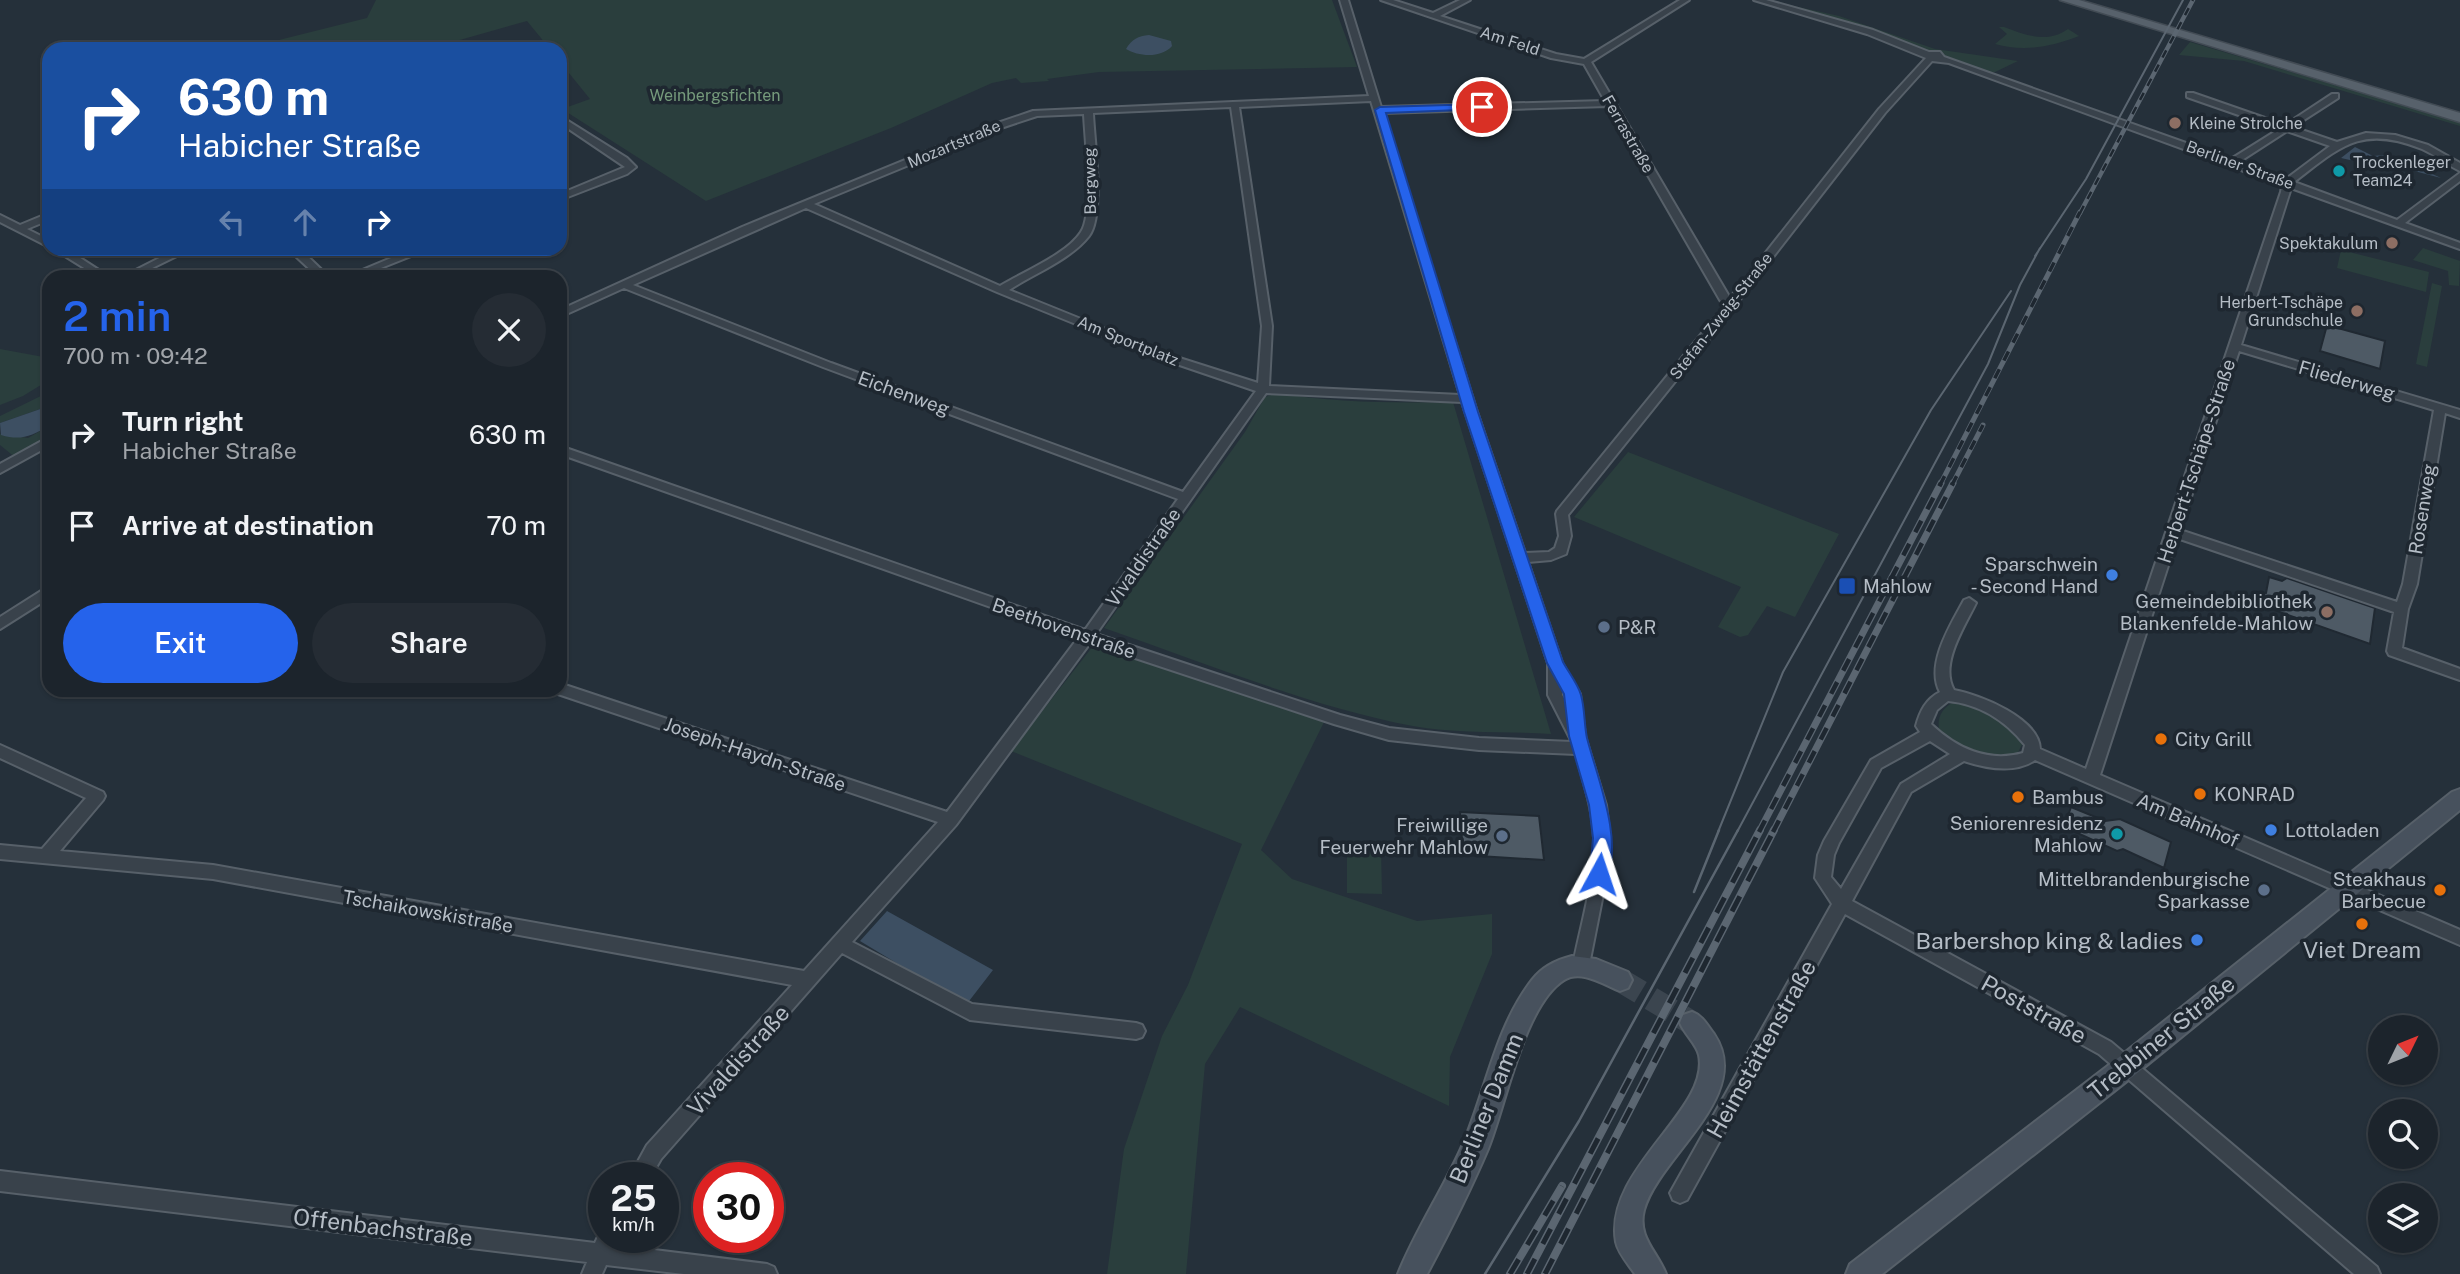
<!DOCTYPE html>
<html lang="en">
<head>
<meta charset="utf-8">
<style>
  :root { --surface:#1c242c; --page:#252c34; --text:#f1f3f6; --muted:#a0a4a9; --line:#3a4148; --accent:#2563eb }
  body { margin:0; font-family:"Public Sans",sans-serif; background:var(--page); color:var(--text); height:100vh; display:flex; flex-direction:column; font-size:26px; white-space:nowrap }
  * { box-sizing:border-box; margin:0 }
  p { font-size:23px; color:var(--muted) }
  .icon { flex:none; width:38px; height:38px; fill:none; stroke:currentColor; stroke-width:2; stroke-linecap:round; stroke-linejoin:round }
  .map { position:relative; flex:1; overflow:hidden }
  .side { position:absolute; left:42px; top:270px; width:525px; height:427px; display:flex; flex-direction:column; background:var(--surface); border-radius:21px; box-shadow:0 2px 5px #0004,0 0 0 2px var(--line) }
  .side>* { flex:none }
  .hud { position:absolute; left:42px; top:42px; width:525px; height:214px; border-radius:21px; box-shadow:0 2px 5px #0004,0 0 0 2px var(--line); background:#1a4fa0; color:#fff; overflow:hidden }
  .needle { width:46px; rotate:47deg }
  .buttons { position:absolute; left:2368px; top:1015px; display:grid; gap:14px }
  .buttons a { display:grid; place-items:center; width:70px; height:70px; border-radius:50%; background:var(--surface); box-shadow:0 2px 5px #0004,0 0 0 2px var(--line); font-size:35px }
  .speed { position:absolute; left:588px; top:1162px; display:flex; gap:14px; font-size:35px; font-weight:700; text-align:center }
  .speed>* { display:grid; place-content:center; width:91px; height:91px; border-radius:50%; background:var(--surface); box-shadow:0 2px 5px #0004,0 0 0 2px var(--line); line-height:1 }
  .speed small { font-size:18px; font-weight:400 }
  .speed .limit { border:10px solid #d22; background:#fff; color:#111 }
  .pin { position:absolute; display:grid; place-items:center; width:60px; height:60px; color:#fff; margin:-30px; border:4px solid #fff; border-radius:50%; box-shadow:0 2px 7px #0007 }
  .me { position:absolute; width:77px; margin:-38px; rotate:5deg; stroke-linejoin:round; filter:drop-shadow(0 0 5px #0008) }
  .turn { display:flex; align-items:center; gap:24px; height:147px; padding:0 21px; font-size:32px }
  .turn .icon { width:91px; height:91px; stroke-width:2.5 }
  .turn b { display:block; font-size:49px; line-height:60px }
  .lanes { display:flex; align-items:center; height:66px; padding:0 21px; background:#0003; justify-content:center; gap:35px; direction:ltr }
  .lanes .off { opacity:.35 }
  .round { display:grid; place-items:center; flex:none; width:74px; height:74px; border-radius:37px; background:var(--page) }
  .overview { display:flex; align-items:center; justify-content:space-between; height:119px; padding:0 21px }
  h1 { font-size:42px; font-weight:600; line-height:52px; color:var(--accent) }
  .action { display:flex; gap:14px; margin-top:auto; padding:14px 21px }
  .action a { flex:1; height:80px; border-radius:42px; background:var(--accent); color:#fff; font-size:28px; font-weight:600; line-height:80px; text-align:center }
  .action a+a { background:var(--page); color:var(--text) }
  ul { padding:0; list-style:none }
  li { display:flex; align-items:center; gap:21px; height:91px; padding:0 21px }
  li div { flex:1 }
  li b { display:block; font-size:26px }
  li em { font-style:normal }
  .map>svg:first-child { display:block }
  .green { fill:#2a3e3d }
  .water { fill:#3d4f62 }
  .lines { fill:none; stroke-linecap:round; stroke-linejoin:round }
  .stream { stroke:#3d4f62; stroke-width:3.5 }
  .building { fill:#4e5a65; stroke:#202932; stroke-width:2 }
  .secondary-tunnel { stroke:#3b454f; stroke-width:24; stroke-dasharray:24 12; stroke-linecap:butt }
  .minor-casing { stroke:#576069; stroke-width:4 }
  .secondary-casing { stroke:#576069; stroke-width:4 }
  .primary-casing { stroke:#424b54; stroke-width:3 }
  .minor { fill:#39424b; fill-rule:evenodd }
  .secondary { fill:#47515d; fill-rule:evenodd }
  .primary { fill:#57616b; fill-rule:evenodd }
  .tram-far1 { stroke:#5b6671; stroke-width:2 }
  .tram { stroke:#5b6671; stroke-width:2.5 }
  .rail-far3-casing { stroke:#5b6671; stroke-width:4.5 }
  .rail-far2-casing { stroke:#5b6671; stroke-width:5 }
  .rail-far1-casing { stroke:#5b6671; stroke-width:7 }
  .rail-casing { stroke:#5b6671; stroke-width:8 }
  .rail-far3 { stroke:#1e2730; stroke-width:2.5; stroke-dasharray:8; stroke-linecap:butt }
  .rail-far2 { stroke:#1e2730; stroke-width:3.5; stroke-dasharray:10; stroke-linecap:butt }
  .rail-far1 { stroke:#1e2730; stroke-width:4.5; stroke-dasharray:13; stroke-linecap:butt }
  .rail { stroke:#1e2730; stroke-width:5; stroke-dasharray:17; stroke-linecap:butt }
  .route { fill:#2563eb; stroke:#184099; stroke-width:2 }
  .education-dot { fill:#8d6e63; stroke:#1e2730; stroke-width:2.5 }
  .culture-dot { fill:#0f9aa8; stroke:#1e2730; stroke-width:2.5 }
  .shop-dot { fill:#3f7fe0; stroke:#1e2730; stroke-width:2.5 }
  .transit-dot { fill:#1a4fb4; stroke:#1e2730; stroke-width:2.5 }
  .service-dot { fill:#5c6f8a; stroke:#1e2730; stroke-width:2.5 }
  .food-dot { fill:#e8710a; stroke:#1e2730; stroke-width:2.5 }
  .labels { text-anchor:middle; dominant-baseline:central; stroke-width:7; stroke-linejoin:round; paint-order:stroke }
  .far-street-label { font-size:16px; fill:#b5bdc6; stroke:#1e2730 }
  .far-park-label { font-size:16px; fill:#759a7b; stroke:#1e2730 }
  .far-poi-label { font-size:16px; fill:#b5bdc6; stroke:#1e2730; text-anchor:start }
  .street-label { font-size:19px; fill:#b5bdc6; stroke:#1e2730 }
  .poi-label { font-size:19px; fill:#b5bdc6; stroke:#1e2730; text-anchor:end }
  .near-poi-label { font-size:23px; fill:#b5bdc6; stroke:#1e2730; text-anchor:end }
  .near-street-label { font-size:23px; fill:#b5bdc6; stroke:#1e2730 }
</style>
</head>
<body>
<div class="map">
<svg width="2460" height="1274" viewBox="0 0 2460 1274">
  <rect width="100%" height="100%" fill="#25303a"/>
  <!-- green -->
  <path class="green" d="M376 0H1332L1357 67 1099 72 1047 79 1049 81 1021 83 1016 78 992 83 891 128 706 201 562 109 590 99 560 62V49H550L527 21 428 49H243L367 18Z
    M1767 0 1839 16 1935 49 2018 61 1995 72H1989L1877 32Z
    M1999 27H2004C2025 35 2047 44 2068 29L2079 36C2051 47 2024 52 1995 44L2007 34Z
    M2190 42 2460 122V126L2244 61 2179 55Z
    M2423 248 2460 261 2459 286 2449 285 2448 271 2413 260Z
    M2341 250 2429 272 2426 292 2337 268Z
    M2432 283 2442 286 2427 367 2416 364Z
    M0 349 49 358V380L23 396 0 405Z
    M49 392V406L0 423V416Z
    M1277 393C1336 403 1394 403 1453 402L1551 734C1505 731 1458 734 1413 726 1308 706 1206 663 1104 628L1245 432 1265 397Z
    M49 426V438L16 458 0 445V434L28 438Z
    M1628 452 1839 534 1795 617 1767 606 1748 635 1740 637 1718 627 1741 587 1574 517Z
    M1097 641 1325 720 1261 850 1292 879 1417 921 1492 914V954L1450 1057 1449 1106 1240 1007 1205 1064 1186 1274H1107L1124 1149 1162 1036 1188 985 1242 844 1011 751Z
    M1954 702C1981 706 2009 720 2023 743L2017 754C1991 764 1959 749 1939 730 1937 717 1942 708 1954 702Z
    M1347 849 1381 850 1382 894 1347 893Z"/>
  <!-- water -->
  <path class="water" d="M1149 35 1171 41 1172 46C1162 58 1139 57 1126 49 1132 39 1138 36 1149 35Z
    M2355 147 2373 156 2384 155 2415 166 2441 178 2399 167H2381L2341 158Z
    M49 406V426C31 436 21 441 1 435L0 423Z
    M887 911 993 970 966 1005 860 941Z"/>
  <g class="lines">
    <!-- stream -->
    <path class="stream" d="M108 256 122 248"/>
  </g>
  <!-- building -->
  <path class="building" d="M2327 325 2385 341 2380 369 2320 351Z
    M2269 577 2282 581 2287 578 2375 608 2370 644 2271 609 2261 595 2266 593Z
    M2071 807 2105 821 2120 819 2171 842 2164 868 2123 849 2117 851 2064 827Z
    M1460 812 1539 816 1544 860 1463 855Z"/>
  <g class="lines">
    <!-- secondary-tunnel -->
    <path class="secondary-tunnel" d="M1620 980 1692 1023"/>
    <!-- minor casing -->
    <g class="minor-casing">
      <path id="minor" d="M1340 0H1348L1381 107 1605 101 1584 64 1551 58 1381 0H1393L1433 13 1460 0H1470L1440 16 1556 54 1584 59 1680 0H1689L1591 62 1730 298 1879 109 1926 58 1867 34 1754 0H1766L1873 30 1929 52H1940L1944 57 2231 159 2279 129 2187 97V93H2193L2285 125 2332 94H2338V98L2293 127 2337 142 2366 133 2395 135 2428 145 2460 163V171C2447 165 2436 155 2422 149 2361 124 2340 147 2294 182L2397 220 2460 173V181L2405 223 2460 243V249L2291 188 2241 345 2460 410V418L2445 413 2417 584 2408 609 2402 648 2460 669V680L2389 655 2387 651 2394 612 2177 538 2100 775 2460 930V945L2035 760C2015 774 1985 768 1964 761L1911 792 1852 901 2111 1042 2377 1267 2380 1274H2354L2099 1054 1845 914 1687 1200 1680 1203 1673 1200 1670 1193 1832 904 1815 878 1818 855 1824 841 1871 760 1920 732 1916 726C1920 711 1926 699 1940 692 1925 665 1951 624 1964 600L1969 598 1976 603C1965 626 1939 664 1954 690 1980 695 2039 718 2040 749L2086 769 2281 192 2282 185 1949 63 1932 61 1885 113 1710 338 1568 515 1571 536 1566 554 1551 560 1528 562 1562 663 1580 694 1585 736 1606 805 1610 838 1607 874 1588 970 1582 973 1576 970 1573 965C1581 924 1595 880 1594 838 1593 809 1583 781 1576 754L1479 750 1389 740 1334 724 1090 643 956 825 852 942 972 1004 1136 1023 1142 1025 1145 1031 1142 1037 1136 1039 970 1020 842 953 661 1159 650 1178H629L647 1145 792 985 213 879 0 859V845L42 849 86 798 0 758V745L103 792 105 796 103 800 60 851 213 865 804 971 938 822 555 693 553 690H560V684L565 685 947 812 1078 638 560 454V446L1085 630 1178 499 823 367 624 288 560 317V310L742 227 983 128 1033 111 1369 96ZM1371 101 1460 395 1269 386 1272 326 1239 107ZM1608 106 1720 300 1725 305 1557 511 1556 514 1559 536 1555 548 1549 552 1525 553 1477 412 1383 113ZM1231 107 1262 326 1258 383 1170 355 1009 290C1035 273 1070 260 1089 236 1105 215 1094 140 1093 113ZM1084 114C1085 138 1094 213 1081 232 1067 254 1023 272 1000 286L814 204 989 132 1037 116ZM2287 131 2330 146 2286 179 2239 162ZM806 208 997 292 1162 359 1256 391 1183 492 831 363 633 285ZM2239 351 2434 410 2403 584 2397 602 2180 530ZM1266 393 1462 402 1548 663V695L1572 742 1479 738 1389 728 1340 715 1096 634ZM1562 688 1567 703 1562 695ZM1948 701C1979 704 2005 720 2025 745L2023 753C1988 763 1956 748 1931 724L1937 710ZM1930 741 1950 754 1901 784 1841 889 1831 877 1834 855 1839 843 1881 768Z
        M560 116 627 158 636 167 627 174 560 200V194L625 167 560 123Z
        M49 213V220L27 229 49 240V247L0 222V215L20 225Z
        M52 248H65L108 276H97Z
        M179 248H193L136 276H124Z
        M287 248H299L328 276H317Z
        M415 248H431L361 276H348Z
        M49 437V446L0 473V464Z
        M49 586V598L0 629V617Z
        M0 1171 595 1243 601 1230 604 1229V1237H618L614 1245 767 1264 774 1267 777 1274H684L606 1265 602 1274H582L587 1262 0 1191Z"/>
    </g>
    <!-- secondary casing -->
    <g class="secondary-casing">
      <path id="secondary" d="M2460 789V810L2136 1074 1882 1274H1846L1850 1264 2118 1058 2452 792Z
        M1572 956 1596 959 1628 972 1632 980 1628 988 1620 991C1604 985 1582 969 1564 980 1524 1005 1506 1105 1488 1149 1470 1191 1449 1233 1427 1274H1398C1416 1229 1444 1188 1463 1144 1486 1090 1495 1028 1532 980 1542 967 1556 960 1572 956Z
        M1692 1012C1703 1016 1707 1025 1714 1034 1755 1095 1659 1156 1644 1210 1637 1237 1657 1251 1666 1274H1635C1629 1265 1618 1253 1616 1242 1603 1169 1711 1110 1699 1055 1697 1045 1684 1033 1680 1023L1683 1015Z"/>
    </g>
    <!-- primary casing -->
    <g class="primary-casing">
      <path id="primary" d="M2060 0H2079L2460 113V122Z"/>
    </g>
    <!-- minor -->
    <use href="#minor" class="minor"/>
    <!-- secondary -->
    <use href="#secondary" class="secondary"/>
    <!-- primary -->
    <use href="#primary" class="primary"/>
    <!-- tram-far1 -->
    <path class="tram-far1" d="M2035 256 2086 179 2183 0
      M1718 832 1783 672 1931 410 2011 291
      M1737 832 1988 364 2020 285 2040 248"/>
    <!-- tram -->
    <path class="tram" d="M1694 892 1719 830
      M1485 1274 1579 1121 1738 830"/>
    <!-- rail-far3 casing -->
    <g class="rail-far3-casing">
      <path id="rail-far3" d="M2080 213 2193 0"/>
    </g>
    <!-- rail-far2 casing -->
    <g class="rail-far2-casing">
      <path id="rail-far2" d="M1940 485 2080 212
        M1952 485 1983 425"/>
    </g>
    <!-- rail-far1 casing -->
    <g class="rail-far1-casing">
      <path id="rail-far1" d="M1759 832 1941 483
        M1773 832 1953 483"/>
    </g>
    <!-- rail casing -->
    <g class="rail-casing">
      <path id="rail" d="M1510 1274 1562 1186
        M1527 1274 1760 830
        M1545 1274 1774 830"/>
    </g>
    <!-- rail-far3 -->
    <use href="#rail-far3" class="rail-far3"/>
    <!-- rail-far2 -->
    <use href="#rail-far2" class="rail-far2"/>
    <!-- rail-far1 -->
    <use href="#rail-far1" class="rail-far1"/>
    <!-- rail -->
    <use href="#rail" class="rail"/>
  </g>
  <!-- route -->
  <path class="route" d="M1482 104 1487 107 1485 109 1386 113 1478 412 1563 662C1569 673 1578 684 1581 695 1585 709 1584 724 1587 738 1597 777 1624 841 1606 879L1599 882 1592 879 1590 874 1593 838 1589 805 1569 736 1564 694 1547 663 1464 412 1375 110 1380 107Z"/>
  <!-- markers -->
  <g class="education-dot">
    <circle cx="2175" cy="123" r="7"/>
    <circle cx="2392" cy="243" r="7"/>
    <circle cx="2357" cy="311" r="7"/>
    <circle cx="2327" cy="612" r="7"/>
  </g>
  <g class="culture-dot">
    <circle cx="2339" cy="171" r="7"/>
    <circle cx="2117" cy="834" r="7"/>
  </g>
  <g class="shop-dot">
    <circle cx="2112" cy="575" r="7"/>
    <circle cx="2271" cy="830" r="7"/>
    <circle cx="2197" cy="940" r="7"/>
  </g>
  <rect class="transit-dot" x="1838" y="577" width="18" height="18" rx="3.5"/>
  <g class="service-dot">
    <circle cx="1604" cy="627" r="7"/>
    <circle cx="1502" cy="836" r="7"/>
    <circle cx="2264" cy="890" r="7"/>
  </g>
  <g class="food-dot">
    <circle cx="2161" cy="739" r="7"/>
    <circle cx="2200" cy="794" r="7"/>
    <circle cx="2018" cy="797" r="7"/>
    <circle cx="2440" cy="890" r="7"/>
    <circle cx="2362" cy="924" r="7"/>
  </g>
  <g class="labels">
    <!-- far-street labels -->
    <g class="far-street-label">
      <text transform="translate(1510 41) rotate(18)">Am Feld</text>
      <text transform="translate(1628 134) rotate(60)">Ferrastraße</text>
      <text transform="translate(954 144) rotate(-23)">Mozartstraße</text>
      <text transform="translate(2240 165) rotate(20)">Berliner Straße</text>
      <text transform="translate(1090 181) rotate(-91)">Bergweg</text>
      <text transform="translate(1721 316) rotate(-52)">Stefan-Zweig-Straße</text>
      <text transform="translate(1128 341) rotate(22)">Am Sportplatz</text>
    </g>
    <!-- far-park labels -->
    <g class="far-park-label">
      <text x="715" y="95">Weinbergsfichten</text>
    </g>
    <!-- far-poi labels -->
    <g class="far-poi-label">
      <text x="2189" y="123">Kleine Strolche</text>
      <text x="2353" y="162">Trockenleger<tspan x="2353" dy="18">Team24</tspan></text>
      <text x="2378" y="243" text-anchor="end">Spektakulum</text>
      <text x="2343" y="302" text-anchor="end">Herbert-Tschäpe<tspan x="2343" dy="18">Grundschule</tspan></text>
    </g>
    <!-- street labels -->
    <g class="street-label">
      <text transform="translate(2347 380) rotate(16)">Fliederweg</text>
      <text transform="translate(904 393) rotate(20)">Eichenweg</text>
      <text transform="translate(2196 461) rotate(-72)">Herbert-Tschäpe-Straße</text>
      <text transform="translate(2422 509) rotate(-81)">Rosenweg</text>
      <text transform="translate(1143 557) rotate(-55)">Vivaldistraße</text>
      <text transform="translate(1064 628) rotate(19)">Beethovenstraße</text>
      <text transform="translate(755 754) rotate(19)">Joseph-Haydn-Straße</text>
      <text transform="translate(2188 820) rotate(23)">Am Bahnhof</text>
      <text transform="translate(428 911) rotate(10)">Tschaikowskistraße</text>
    </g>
    <!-- poi labels -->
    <g class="poi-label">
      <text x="2098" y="564">Sparschwein<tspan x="2098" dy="22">- Second Hand</tspan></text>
      <text x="1863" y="586" text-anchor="start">Mahlow</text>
      <text x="2313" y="601">Gemeindebibliothek<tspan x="2313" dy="22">Blankenfelde-Mahlow</tspan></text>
      <text x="1618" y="627" text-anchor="start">P&amp;R</text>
      <text x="2175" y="739" text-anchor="start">City Grill</text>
      <text x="2214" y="794" text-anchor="start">KONRAD</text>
      <text x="2032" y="797" text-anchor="start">Bambus</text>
      <text x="2103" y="823">Seniorenresidenz<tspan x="2103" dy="22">Mahlow</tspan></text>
      <text x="1488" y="825">Freiwillige<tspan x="1488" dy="22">Feuerwehr Mahlow</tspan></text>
      <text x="2285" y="830" text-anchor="start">Lottoladen</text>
      <text x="2250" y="879">Mittelbrandenburgische<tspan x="2250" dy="22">Sparkasse</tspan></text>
      <text x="2426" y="879">Steakhaus<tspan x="2426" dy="22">Barbecue</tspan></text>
    </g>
    <!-- near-poi labels -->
    <g class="near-poi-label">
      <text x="2183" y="940">Barbershop king &amp; ladies</text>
      <text x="2362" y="949" text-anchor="middle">Viet Dream</text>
    </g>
    <!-- near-street labels -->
    <g class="near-street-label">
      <text transform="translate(2034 1009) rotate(29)">Poststraße</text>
      <text transform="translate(2161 1037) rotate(-39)">Trebbiner Straße</text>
      <text transform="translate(1761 1049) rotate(-61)">Heimstättenstraße</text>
      <text transform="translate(738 1060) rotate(-48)">Vivaldistraße</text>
      <text transform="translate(1486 1108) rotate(-68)">Berliner Damm</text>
      <text transform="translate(383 1227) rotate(7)">Offenbachstraße</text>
    </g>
  </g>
</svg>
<div class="buttons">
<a><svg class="needle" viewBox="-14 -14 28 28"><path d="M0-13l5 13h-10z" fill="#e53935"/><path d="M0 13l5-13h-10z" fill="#a0a4a9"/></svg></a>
<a><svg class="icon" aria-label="search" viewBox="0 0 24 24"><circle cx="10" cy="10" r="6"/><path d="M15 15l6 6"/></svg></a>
<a><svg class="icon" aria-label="layers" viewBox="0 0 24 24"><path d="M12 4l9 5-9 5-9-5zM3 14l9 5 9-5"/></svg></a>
</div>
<div class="speed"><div>25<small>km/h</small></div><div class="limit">30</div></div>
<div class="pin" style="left:1482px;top:107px;background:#d93025"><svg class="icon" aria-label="arrive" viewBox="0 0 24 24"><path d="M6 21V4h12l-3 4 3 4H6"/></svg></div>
<svg class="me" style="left:1599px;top:874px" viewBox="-20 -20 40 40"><path d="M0-17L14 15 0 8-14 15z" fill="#2563eb" stroke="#fff" stroke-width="4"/></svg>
<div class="hud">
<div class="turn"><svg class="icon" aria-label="right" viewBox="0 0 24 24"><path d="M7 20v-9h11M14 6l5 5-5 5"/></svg><div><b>630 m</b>Habicher Straße</div></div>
<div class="lanes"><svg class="icon off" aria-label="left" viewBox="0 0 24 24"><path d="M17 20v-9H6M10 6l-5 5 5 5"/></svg><svg class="icon off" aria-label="ahead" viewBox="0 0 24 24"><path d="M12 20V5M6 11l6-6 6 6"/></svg><svg class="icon" aria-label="right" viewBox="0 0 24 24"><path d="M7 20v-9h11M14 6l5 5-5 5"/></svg></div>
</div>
<section class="side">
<div class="overview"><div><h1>2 min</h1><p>700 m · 09:42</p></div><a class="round"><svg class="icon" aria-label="close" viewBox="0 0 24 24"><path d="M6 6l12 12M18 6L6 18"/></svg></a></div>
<ul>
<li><svg class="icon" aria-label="right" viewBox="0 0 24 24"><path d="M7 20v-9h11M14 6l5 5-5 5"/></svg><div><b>Turn right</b><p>Habicher Straße</p></div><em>630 m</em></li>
<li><svg class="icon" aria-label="arrive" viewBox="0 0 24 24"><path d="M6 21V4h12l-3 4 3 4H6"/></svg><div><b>Arrive at destination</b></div><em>70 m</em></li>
</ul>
<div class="action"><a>Exit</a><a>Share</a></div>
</section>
</div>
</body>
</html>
